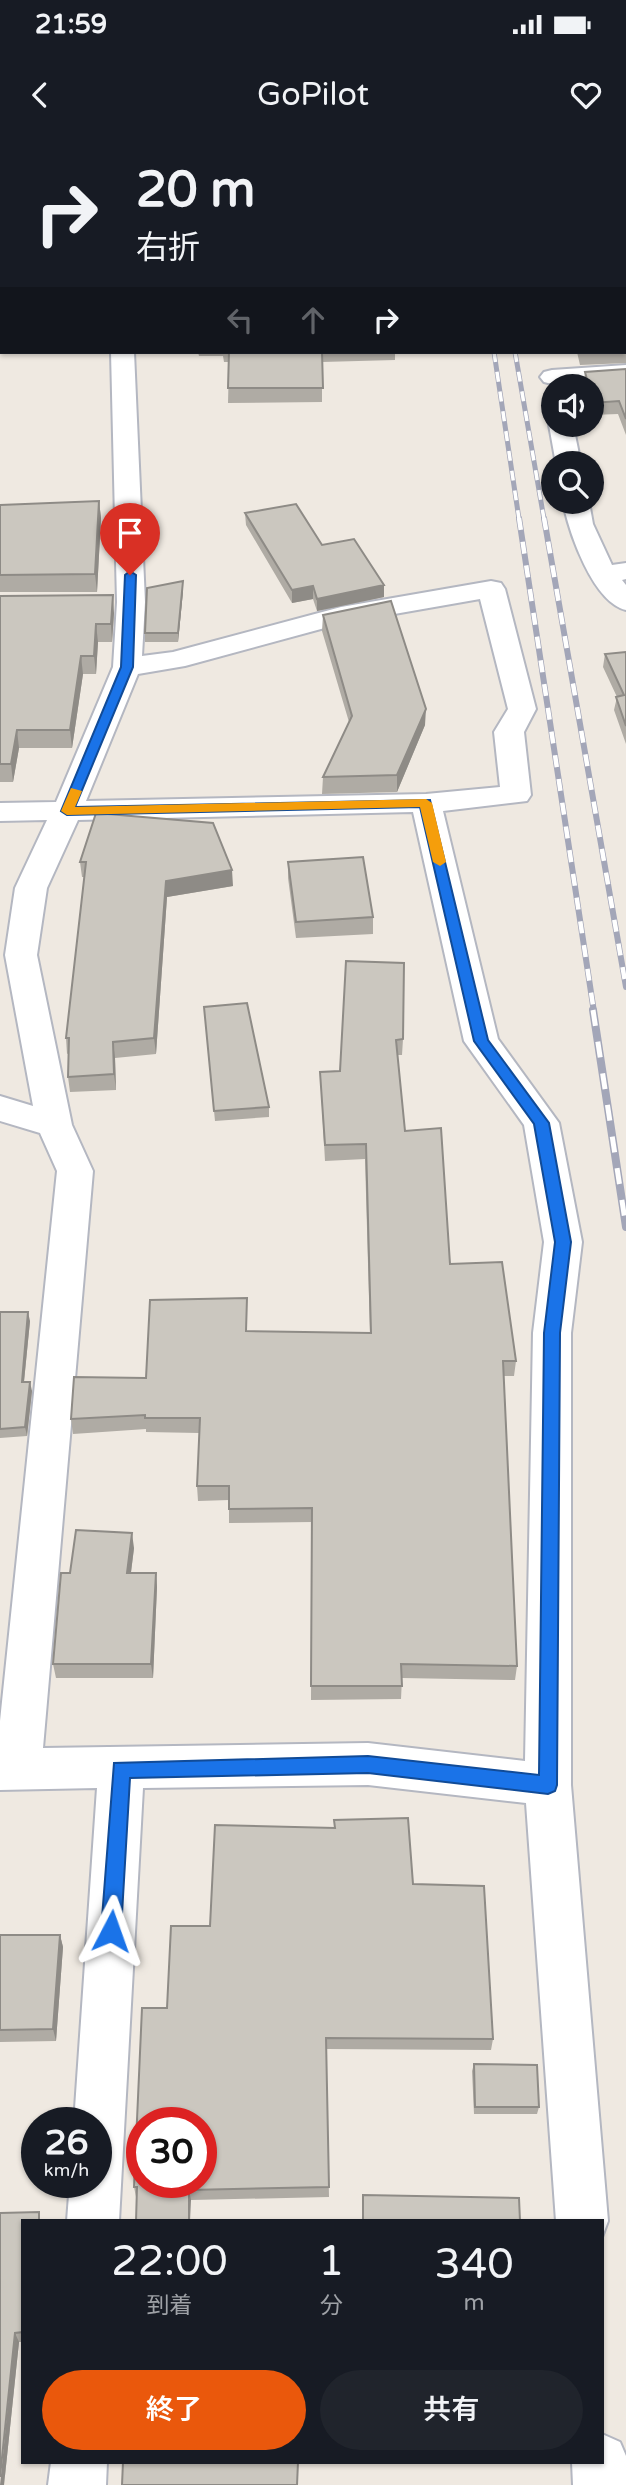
<!DOCTYPE html>
<html lang="ja">
<head>
<meta charset="utf-8">
<style>
  :root { --surface:#171b24; --page:#20242c; --text:#f1f3f6; --muted:#9ea1a6; --accent:#ea580c }
  body { margin:0; font-family:"Varela Round","Noto Sans JP",sans-serif; background:var(--page); color:var(--text); height:100vh; display:flex; flex-direction:column; font-size:26px; white-space:nowrap }
  * { box-sizing:border-box; margin:0 }
  p { font-size:23px; color:var(--muted) }
  .icon { flex:none; width:38px; height:38px; fill:none; stroke:currentColor; stroke-width:2; stroke-linecap:round; stroke-linejoin:round }
  .map { position:relative; flex:1; overflow:hidden }
  .panel { position:absolute; left:21px; top:2079px; width:583px; height:245px; display:flex; flex-direction:column; background:var(--surface); border-radius:0px; box-shadow:0 2px 5px #0004 }
  .panel>* { flex:none }
  .top-card { position:absolute; left:0px; top:0px; width:626px; height:214px; box-shadow:0 2px 5px #0004; background:#171b24; color:var(--text); overflow:hidden }
  .fabs { position:absolute; left:541px; top:234px; display:grid; gap:14px }
  .fabs a { display:grid; place-items:center; width:63px; height:63px; border-radius:50%; background:var(--surface); box-shadow:0 2px 5px #0004; font-size:35px }
  .speed { position:absolute; left:21px; top:1967px; display:flex; gap:14px; font-size:35px; font-weight:700; text-align:center }
  .speed>* { display:grid; place-content:center; width:91px; height:91px; border-radius:50%; background:var(--surface); box-shadow:0 2px 5px #0004; line-height:1 }
  .speed small { font-size:18px; font-weight:400 }
  .speed .limit { border:10px solid #d22; background:#fff; color:#111 }
  .pin { position:absolute; display:grid; place-items:center; width:60px; height:60px; color:#fff; margin:-72px -30px; border-radius:50% 50% 50% 0; rotate:-45deg; box-shadow:0 0 7px #0007 }
  .pin .icon { rotate:45deg }
  .me { position:absolute; width:77px; margin:-38px; rotate:4deg; stroke-linejoin:round; filter:drop-shadow(0 0 5px #0008) }
  .turn { display:flex; align-items:center; gap:24px; height:147px; padding:0 21px; font-size:32px }
  .turn .icon { width:91px; height:91px; stroke-width:2.5 }
  .turn b { display:block; font-size:49px; line-height:60px }
  .lanes { display:flex; align-items:center; height:66px; padding:0 21px; background:#0003; justify-content:center; gap:35px; direction:ltr }
  .lanes .off { opacity:.35 }
  .eta { display:flex; justify-content:space-evenly; align-items:center; height:119px; text-align:center }
  .eta b { font-size:42px; font-weight:600; line-height:49px }
  .action { display:flex; gap:14px; margin-top:auto; padding:14px 21px }
  .action a { flex:1; height:80px; border-radius:42px; background:var(--accent); color:#fff; font-size:28px; font-weight:600; line-height:80px; text-align:center }
  .action a+a { background:var(--page); color:var(--text) }
  .status { display:flex; justify-content:space-between; align-items:center; height:49px; padding:0 35px; background:var(--surface); direction:ltr }
  .status svg { height:19px; fill:currentColor }
  header { display:flex; justify-content:space-between; align-items:center; height:91px; padding:0 21px; background:var(--surface); font-size:32px; font-weight:600 }
  .map>svg:first-child { display:block }
  .lines { fill:none; stroke-linecap:round; stroke-linejoin:round }
  .minor-casing { stroke:#b4b7c1; stroke-width:4 }
  .minor { fill:#fff; fill-rule:evenodd }
  .rail-far2-casing { stroke:#a3a6b8; stroke-width:5 }
  .rail-far1-casing { stroke:#a3a6b8; stroke-width:6 }
  .rail-casing { stroke:#a3a6b8; stroke-width:8 }
  .rail-far2 { stroke:#fff; stroke-width:3.5; stroke-dasharray:10; stroke-linecap:butt }
  .rail-far1 { stroke:#fff; stroke-width:4.5; stroke-dasharray:12; stroke-linecap:butt }
  .rail { stroke:#fff; stroke-width:5; stroke-dasharray:16; stroke-linecap:butt }
  .wall { fill:#afaba4 }
  .shaded-wall { fill:#8e8b86 }
  .building { fill:#cbc7bf; stroke:#8e8b86; stroke-width:2; fill-rule:evenodd }
  .route { fill:#1a73e8; stroke:#114b97; stroke-width:2 }
  .slow { fill:#f59e0b }
</style>
</head>
<body>
<div class="status"><b>21:59</b><svg viewBox="0 0 49 12"><path d="M0 12V9h3v3zM5 12V6h3v6zM10 12V3h3v9zM15 12V0h3v12zM26 1h20v11H26zM47 4h2v5h-2z"/></svg></div>
<header><svg class="icon" aria-label="back" viewBox="0 0 24 24"><path d="M15 5l-7 7 7 7"/></svg>GoPilot<svg class="icon" aria-label="heart" viewBox="0 0 24 24"><path d="M12 20l-8-8c-3-5 5-10 8-4 3-6 11-1 8 4z"/></svg></header>
<div class="map">
<svg width="626" height="2345" viewBox="0 0 626 2345">
  <rect width="100%" height="100%" fill="#efe9e1"/>
  <g class="lines">
    <!-- minor casing -->
    <g class="minor-casing">
      <path id="minor" d="M625 9H626V21H625Z
        M625 132H626V146H625Z
        M0 154H2V168H0Z
        M111 212H134L145 462 142 516 173 512 341 467 491 441 501 443 505 449 536 569 524 592 531 655 527 661 443 671 498 899 559 983 582 1102 571 1193V1645L608 2081 602 2097V2081H556L526 1663 368 1645 143 1648 119 2081H67L70 2042H96V1983H74L97 1648 0 1650V1581L57 1031 40 993 0 981V956L33 966 5 815 15 748 47 680 0 681V663L56 662 113 527 117 462ZM480 459 508 569 494 592 500 647 426 654 86 661 138 534 185 526 343 483ZM413 672 464 901 524 985 544 1102 533 1193 525 1621 368 1603 43 1608 93 1031 72 985 37 815 47 748 78 680Z
        M626 225V239L552 244 544 242 540 237 544 232 552 230Z
        M553 280V285H573L581 324H556L549 285Z
        M563 362H589L593 384 612 425 626 423V439L622 440 626 445V470C593 462 569 393 563 362Z
        M602 2294 620 2302 626 2316V2345H573L572 2322H602Z
        M51 2322H107L106 2345H48Z"/>
    </g>
    <!-- minor -->
    <use href="#minor" class="minor"/>
    <!-- rail-far2 casing -->
    <g class="rail-far2-casing">
      <path id="rail-far2" d="M494 212 519 379
        M515 212 544 379"/>
    </g>
    <!-- rail-far1 casing -->
    <g class="rail-far1-casing">
      <path id="rail-far1" d="M519 378 594 872
        M544 378 626 847"/>
    </g>
    <!-- rail casing -->
    <g class="rail-casing">
      <path id="rail" d="M593 870 626 1087"/>
    </g>
    <!-- rail-far2 -->
    <use href="#rail-far2" class="rail-far2"/>
    <!-- rail-far1 -->
    <use href="#rail-far1" class="rail-far1"/>
    <!-- rail -->
    <use href="#rail" class="rail"/>
  </g>
  <!-- wall -->
  <path class="wall" d="M486 0H626L625 2H489Z
    M625 188 626 192V223L580 225 577 212H625Z
    M198 212H395V220L322 222V262L228 263 229 222H224L223 216H199Z
    M626 229V295L618 274 592 275V247H585L584 244 585 232Z
    M99 361 101 378 97 452H0V365Z
    M245 373 322 405 384 445V457L317 471 313 459 292 463 246 385Z
    M183 451 178 502H145V493Z
    M0 456 114 473 112 502H98L96 534H83L72 608H19L13 642H0Z
    M323 475 425 585 397 652 322 654 323 637 349 582 322 491Z
    M626 512V604L614 570 617 557 603 527 605 514Z
    M80 722 233 746 167 757 156 914 115 918 116 950 70 952 68 937 69 913 67 914 66 898 84 737H82Z
    M288 722 373 777V794L296 798 288 738Z
    M346 821 403 899 402 915H397L405 991 450 1124 516 1221 514 1236H504L517 1526 515 1540 402 1538 401 1559 311 1560 312 1382 229 1383V1360L198 1361 197 1346 199 1293 146 1292V1289L73 1294 71 1279 146 1238 247 1191 370 1193 365 1019 325 1021 320 932 340 931Z
    M205 877 269 967V977L215 981Z
    M0 1172 30 1181 24 1242 32 1251 27 1296 0 1298Z
    M134 1408 131 1433H156L157 1447 153 1538H56L53 1524 70 1433Z
    M413 1744 493 1899 491 1910 326 1909 329 2057 191 2060 136 2057 134 2047 167 1868 210 1786Z
    M0 1795H60L63 1807 56 1901 0 1902Z
    M474 1924 539 1967 537 1974H474L472 1931Z
    M23 2081V2202H19L4 2345Z"/>
  <!-- shaded-wall -->
  <path class="shaded-wall" d="M599 0H626V6H625V2H592Z
    M2 31V45H0V32Z
    M0 60H2V74H0Z
    M99 361 101 378 97 452 95 434Z
    M183 441V451L178 502V493Z
    M384 445V457L317 471V459Z
    M313 446V459L292 463V450Z
    M113 455 114 473 112 502 111 484Z
    M96 484 98 502 96 534 94 516Z
    M81 516 83 534 72 608 70 590Z
    M426 569 425 585 397 652V635Z
    M17 590 19 608 13 642 11 624Z
    M232 730 233 746 167 757 156 914 154 898 166 741Z
    M113 902 115 918 116 950 114 934Z
    M28 1172 30 1181 23 1251 22 1242Z
    M30 1242 32 1251 27 1296 25 1287Z
    M132 1393 134 1408 129 1447 127 1433Z
    M156 1433 157 1447 153 1538 151 1524Z
    M60 1795 63 1807 56 1901 53 1889Z
    M189 2050 191 2060 190 2081H189Z
    M15 2193 19 2202 4 2345H0Z"/>
  <!-- building -->
  <path class="building" d="M0 0H439V2H2V31L0 32Z
    M510 0H599L592 2H513Z
    M0 46H2V60H0Z
    M625 188 626 192V211H625Z
    M229 212H322L323 248H228Z
    M581 212H611L581 213Z
    M626 229V279L619 261 592 263V247H589L585 232Z
    M99 361 95 434 0 435V365Z
    M296 364 322 405 354 399 384 445 317 459 313 446 292 450 245 373Z
    M183 441 178 493H145L147 448Z
    M113 455 111 484H96L94 516H81L70 590H17L11 624H0V456Z
    M391 461 426 569 397 635 323 637 352 576 323 475Z
    M626 512V586L616 557 624 555 605 514Z
    M96 673 213 683 232 730 166 741 154 898 113 902 114 934 68 937 69 898H66L86 722H80Z
    M363 717 373 777 296 782 288 722Z
    M346 821 404 823 403 899 396 900 405 991 441 988 450 1124 502 1122 516 1221H503L517 1526 401 1524 402 1546H311L312 1368 229 1369V1346H197L200 1278H145V1275L71 1279 74 1237 146 1238 150 1160 247 1158 246 1191 371 1193 366 1004 325 1005 320 932 340 931Z
    M247 863 269 967 214 971 204 867Z
    M0 1172H28L22 1242H30L25 1287 0 1289Z
    M76 1390 132 1393 127 1433H156L151 1524H53L61 1433H70Z
    M408 1678 413 1744 484 1746 493 1899 326 1898 329 2047 189 2050V2081H136L137 2047H134L142 1868H167L171 1786H210L215 1685 335 1688 334 1680ZM142 1983H201V2042H142Z
    M0 1795H60L53 1889 0 1890Z
    M474 1924 537 1925 539 1967H475Z
    M363 2055 519 2058 520 2081H363Z
    M39 2072V2081H23V2192L15 2193 0 2337V2073Z
    M123 2322H298L297 2345H122Z"/>
  <!-- route -->
  <path class="route" d="M130 431 136 435 133 527 75 667 430 660 488 900 549 983 571 1102 560 1193 557 1645 555 1651 548 1654 368 1633 130 1638 121 1791 118 1798 111 1801 104 1798 101 1791 114 1623 368 1616 539 1635 544 1193 555 1102 534 984 474 901 420 667 67 675 61 671 121 527 125 435Z"/>
  <!-- slow -->
  <path class="slow" d="M71 648 82 651 75 667 426 659 432 663 446 722 440 726 433 722 420 667 67 675 61 671Z"/>
</svg>
<div class="fabs">
<a><svg class="icon" aria-label="sound" viewBox="0 0 24 24"><path d="M4 9h4l5-4v14l-5-4H4zM17 9q2 3 0 6"/></svg></a>
<a><svg class="icon" aria-label="search" viewBox="0 0 24 24"><circle cx="10" cy="10" r="6"/><path d="M15 15l6 6"/></svg></a>
</div>
<div class="speed"><div>26<small>km/h</small></div><div class="limit">30</div></div>
<div class="pin" style="left:130px;top:435px;background:#d93025"><svg class="icon" aria-label="arrive" viewBox="0 0 24 24"><path d="M6 21V4h12l-3 4 3 4H6"/></svg></div>
<svg class="me" style="left:111px;top:1791px" viewBox="-20 -20 40 40"><path d="M0-17L14 15 0 8-14 15z" fill="#1a73e8" stroke="#fff" stroke-width="4"/></svg>
<div class="top-card">
<div class="turn"><svg class="icon" aria-label="right" viewBox="0 0 24 24"><path d="M7 20v-9h11M14 6l5 5-5 5"/></svg><div><b>20 m</b>右折</div></div>
<div class="lanes"><svg class="icon off" aria-label="left" viewBox="0 0 24 24"><path d="M17 20v-9H6M10 6l-5 5 5 5"/></svg><svg class="icon off" aria-label="ahead" viewBox="0 0 24 24"><path d="M12 20V5M6 11l6-6 6 6"/></svg><svg class="icon" aria-label="right" viewBox="0 0 24 24"><path d="M7 20v-9h11M14 6l5 5-5 5"/></svg></div>
</div>
<section class="panel">
<div class="eta">
<div><b>22:00</b><p>到着</p></div>
<div><b>1</b><p>分</p></div>
<div><b>340</b><p>m</p></div>
</div>
<div class="action"><a>終了</a><a>共有</a></div>
</section>
</div>
</body>
</html>
